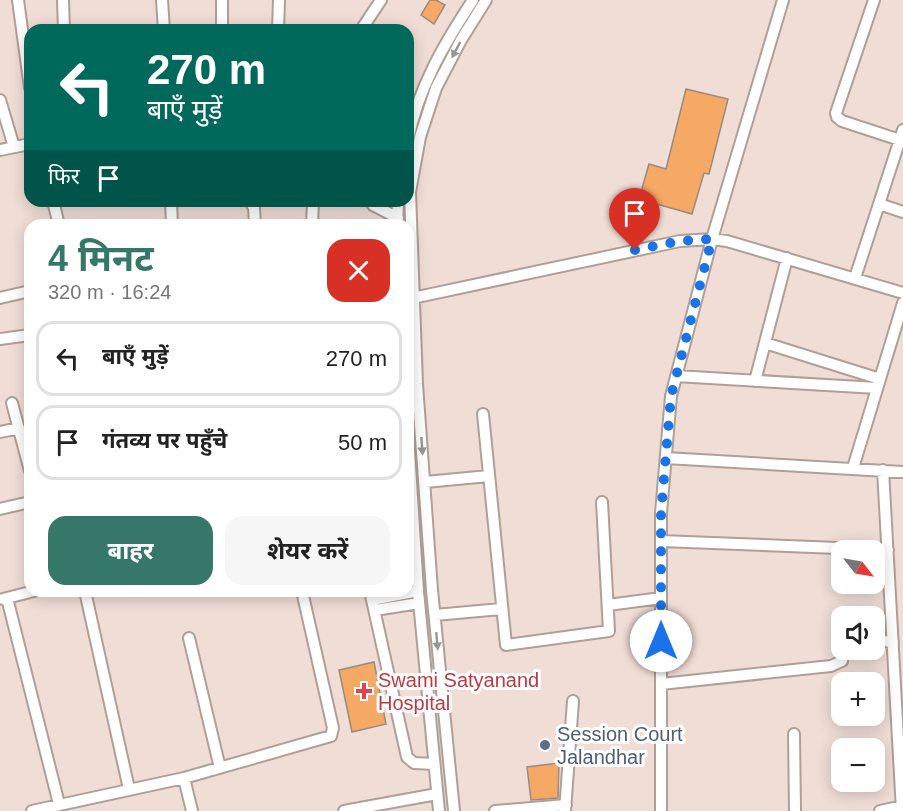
<!DOCTYPE html>
<html lang="hi">
<head>
<meta charset="utf-8">
<style>
  :root { --surface:#fff; --page:#f6f6f6; --text:#222; --muted:#767676; --line:#e0e0e0; --accent:#357869 }
  body { margin:0; font-family:Helvetica,"Noto Sans Devanagari",sans-serif; background:var(--page); color:var(--text); height:100vh; display:flex; flex-direction:column; font-size:22px; white-space:nowrap }
  * { box-sizing:border-box; margin:0 }
  p { font-size:20px; color:var(--muted) }
  .icon { flex:none; width:33px; height:33px; fill:none; stroke:currentColor; stroke-width:2; stroke-linecap:round; stroke-linejoin:round }
  .map { position:relative; flex:1; overflow:hidden }
  .panel { position:absolute; left:24px; top:219px; width:390px; height:378px; display:flex; flex-direction:column; background:var(--surface); border-radius:18px; box-shadow:0 3px 15px #0003 }
  .panel>* { flex:none }
  .banner { position:absolute; left:24px; top:24px; width:390px; height:183px; border-radius:18px; box-shadow:0 3px 15px #0003; background:#00695c; color:#fff; overflow:hidden }
  .needle { width:39px; rotate:121deg }
  .controls { position:absolute; left:831px; top:540px; display:grid; gap:12px }
  .controls a { display:grid; place-items:center; width:54px; height:54px; border-radius:12px; background:var(--surface); box-shadow:0 3px 15px #0003; font-size:30px }
  .pin { position:absolute; display:grid; place-items:center; width:51px; height:51px; color:#fff; margin:-62px -26px; border-radius:50% 50% 50% 0; rotate:-45deg; box-shadow:0 0 6px #0007 }
  .pin .icon { rotate:45deg }
  .me { position:absolute; width:66px; margin:-33px; rotate:0deg; stroke-linejoin:round; filter:drop-shadow(0 0 4px #0008) }
  .turn { display:flex; align-items:center; gap:21px; height:126px; padding:0 24px; font-size:27px }
  .turn .icon { width:78px; height:78px; stroke-width:2.5 }
  .turn b { display:block; font-size:42px; line-height:51px }
  .then { display:flex; align-items:center; height:57px; padding:0 24px; background:#0003; gap:12px; font-size:22px }
  .round { display:grid; place-items:center; flex:none; width:63px; height:63px; border-radius:18px; background:var(--page) }
  .overview { display:flex; align-items:center; justify-content:space-between; height:102px; padding:0 24px }
  h1 { font-size:36px; font-weight:700; line-height:45px; color:var(--accent) }
  .button { display:flex; gap:12px; margin-top:auto; padding:12px 24px }
  .button a { flex:1; height:69px; border-radius:18px; background:var(--accent); color:#fff; font-size:24px; font-weight:700; line-height:69px; text-align:center }
  .button a+a { background:var(--page); color:var(--text) }
  ul { padding:0; list-style:none }
  li { display:flex; align-items:center; gap:18px; height:75px; margin:0 12px 9px; padding:0 12px; border:3px solid var(--line); border-radius:18px }
  li div { flex:1 }
  li b { display:block; font-size:22px }
  li em { font-style:normal }
  .map>svg:first-child { display:block }
  .building { fill:#f6a965; stroke:#998b80; stroke-width:1.5 }
  .lines { fill:none; stroke-linecap:round; stroke-linejoin:round }
  .minor-casing { stroke:#b09f97; stroke-width:14 }
  .minor { stroke:#fff; stroke-width:10 }
  .oneway { fill:#999795 }
  .route { stroke:#1a73e8; stroke-width:10; stroke-dasharray:0 18 }
  .health-dot { fill:#e0444e; stroke:#fff; stroke-width:2 }
  .service-dot { fill:#5c6f8a; stroke:#fff; stroke-width:2 }
  .labels { text-anchor:middle; dominant-baseline:central; stroke-width:6; stroke-linejoin:round; paint-order:stroke }
  .health-label { font-size:20px; fill:#be3a42; stroke:#fff; text-anchor:start }
  .service-label { font-size:20px; fill:#4e5e75; stroke:#fff; text-anchor:start }
</style>
</head>
<body>
<div class="map">
<svg width="903" height="811" viewBox="0 0 903 811">
  <rect width="100%" height="100%" fill="#f0ddd6"/>
  <!-- building -->
  <path class="building" d="M430 0H436L445 5 434 24 421 15Z
    M686 89 728 99 709 174 704 173 692 214 639 199 649 164 666 169Z
    M374 662 386 724 352 732 339 670Z
    M559 763 558 798 531 800 527 767Z"/>
  <g class="lines">
    <!-- minor casing -->
    <g class="minor-casing">
      <path id="minor" d="M18 0 30 88
        M63 0 64 30
        M162 0 164 30
        M222 0V30
        M874 0 836 113 837 117 842 121 903 141
        M278 30 279 0
        M361 30 381 0
        M0 100 14 147
        M408 140C418 88 444 44 473 0
        M0 150 30 144
        M53 201 59 225
        M171 201 172 225
        M250 201 254 208 255 225
        M370 201 373 205 398 218
        M879 204 903 212
        M312 225 313 201
        M397 225 398 201
        M855 278 903 130
        M0 298 30 291
        M408 299 680 241 712 239 727 241 903 293
        M0 339 30 335
        M765 343 880 379
        M676 376 877 388
        M755 381 787 258
        M12 403 30 471
        M483 414 506 645 609 631 602 502
        M0 432 19 428
        M408 434 418 591 439 811
        M666 458 903 472
        M853 468 903 303
        M883 470 902 811
        M425 482 489 476
        M0 509 30 502
        M661 541 888 550
        M85 591 129 789
        M370 591 407 757 414 763 434 764
        M7 598 59 804
        M3 599 34 591
        M372 600 418 591
        M608 605 661 598
        M375 610 419 603
        M435 615 501 609
        M189 638 220 768
        M874 640 893 642
        M661 684 831 666 842 661 843 650
        M794 734 795 811
        M184 778 192 811
        M32 811 184 778 331 736 333 728 302 591
        M344 811 437 794
        M454 811 432 590 417 384 410 192 420 137 436 88 461 40 486 0
        M495 811 566 805
        M565 811 573 701
        M661 811V513L671 396 712 239 783 0
        M880 811 903 806"/>
    </g>
    <!-- minor -->
    <use href="#minor" class="minor"/>
  </g>
  <!-- one-way arrows -->
  <defs><path id="oneway-solid" d="M-6-.8H1V-3.2L6.5 0L1 3.2V.8H-6Z" transform="scale(1.5)"/></defs>
  <g class="oneway">
    <use href="#oneway-solid" transform="translate(456 50) rotate(118)"/>
    <use href="#oneway-solid" transform="translate(422 446) rotate(86)"/>
    <use href="#oneway-solid" transform="translate(437 641) rotate(85)"/>
  </g>
  <g class="lines">
    <!-- route -->
    <path class="route" d="M635 250 680 241 712 239 671 396 661 513V641"/>
  </g>
  <!-- markers -->
  <path class="health-dot" d="M361 682h6v6h6v6h-6v6h-6v-6h-6v-6h6z"/>
  <circle class="service-dot" cx="545" cy="745" r="6"/>
  <g class="labels">
    <!-- health labels -->
    <g class="health-label">
      <text x="378" y="680">Swami Satyanand<tspan x="378" dy="23">Hospital</tspan></text>
    </g>
    <!-- service labels -->
    <g class="service-label">
      <text x="557" y="734">Session Court<tspan x="557" dy="23">Jalandhar</tspan></text>
    </g>
  </g>
</svg>
<div class="controls">
<a><svg class="needle" viewBox="-14 -14 28 28"><path d="M0-13l5 13h-10z" fill="#e53935"/><path d="M0 13l5-13h-10z" fill="#767676"/></svg></a>
<a><svg class="icon" aria-label="sound" viewBox="0 0 24 24"><path d="M4 9h4l5-4v14l-5-4H4zM17 9q2 3 0 6"/></svg></a>
<a>+</a>
<a>−</a>
</div>
<div class="pin" style="left:635px;top:250px;background:#d93025"><svg class="icon" aria-label="arrive" viewBox="0 0 24 24"><path d="M6 21V4h12l-3 4 3 4H6"/></svg></div>
<svg class="me" style="left:661px;top:641px" viewBox="-20 -20 40 40"><circle r="19" fill="#fff"/><path d="M0-13L10 11 0 6-10 11z" fill="#1a73e8"/></svg>
<div class="banner">
<div class="turn"><svg class="icon" aria-label="left" viewBox="0 0 24 24"><path d="M17 20v-9H6M10 6l-5 5 5 5"/></svg><div><b>270 m</b>बाएँ मुड़ें</div></div>
<div class="then">फिर<svg class="icon" aria-label="arrive" viewBox="0 0 24 24"><path d="M6 21V4h12l-3 4 3 4H6"/></svg></div>
</div>
<section class="panel">
<div class="overview"><div><h1>4 मिनट</h1><p>320 m · 16:24</p></div><a class="round" style="background:#d93025;color:#fff"><svg class="icon" aria-label="close" viewBox="0 0 24 24"><path d="M6 6l12 12M18 6L6 18"/></svg></a></div>
<ul>
<li><svg class="icon" aria-label="left" viewBox="0 0 24 24"><path d="M17 20v-9H6M10 6l-5 5 5 5"/></svg><div><b>बाएँ मुड़ें</b></div><em>270 m</em></li>
<li><svg class="icon" aria-label="arrive" viewBox="0 0 24 24"><path d="M6 21V4h12l-3 4 3 4H6"/></svg><div><b>गंतव्य पर पहुँचे</b></div><em>50 m</em></li>
</ul>
<div class="button"><a>बाहर</a><a>शेयर करें</a></div>
</section>
</div>
</body>
</html>
